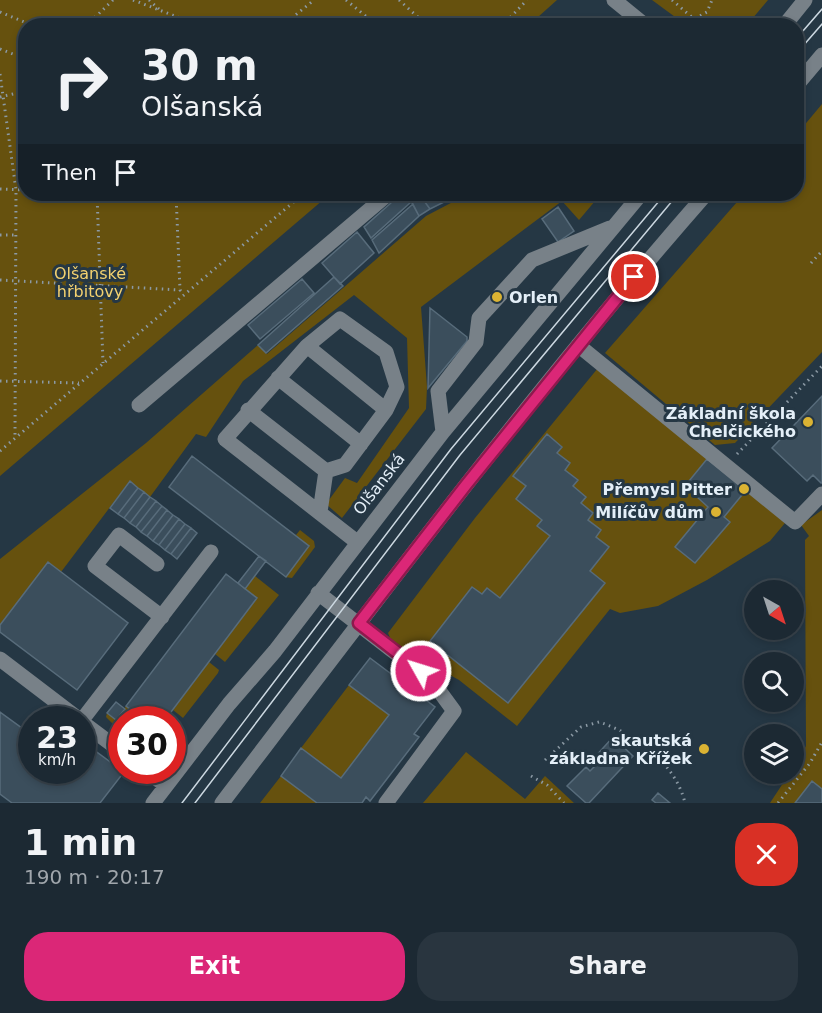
<!DOCTYPE html>
<html lang="en">
<head>
<meta charset="utf-8">
<style>
  :root { --surface:#1c2933; --page:#29353f; --text:#f1f3f6; --muted:#a0a6ac; --line:#3a454e; --accent:#db2777 }
  body { margin:0; font-family:"DejaVu Sans",sans-serif; background:var(--page); color:var(--text); height:100vh; display:flex; flex-direction:column; font-size:22px; white-space:nowrap }
  * { box-sizing:border-box; margin:0 }
  p { font-size:20px; color:var(--muted) }
  .icon { flex:none; width:33px; height:33px; fill:none; stroke:currentColor; stroke-width:2; stroke-linecap:round; stroke-linejoin:round }
  .map { position:relative; height:803px; overflow:hidden }
  .details { display:flex; flex-direction:column; background:var(--surface); flex:1 }
  .details>* { flex:none }
  .banner { position:absolute; left:18px; top:18px; width:786px; height:183px; border-radius:24px; box-shadow:0 3px 9px #0003,0 0 0 2px var(--line); background:#1c2933; color:var(--text); overflow:hidden }
  .needle { width:39px; rotate:141deg }
  .tools { position:absolute; left:744px; top:580px; display:grid; gap:12px }
  .tools a { display:grid; place-items:center; width:60px; height:60px; border-radius:50%; background:var(--surface); box-shadow:0 3px 9px #0003,0 0 0 2px var(--line); font-size:30px }
  .speed { position:absolute; left:18px; top:706px; display:flex; gap:12px; font-size:30px; font-weight:700; text-align:center }
  .speed>* { display:grid; place-content:center; width:78px; height:78px; border-radius:50%; background:var(--surface); box-shadow:0 3px 9px #0003,0 0 0 2px var(--line); line-height:1 }
  .speed small { font-size:15px; font-weight:400 }
  .speed .limit { border:9px solid #d22; background:#fff; color:#111 }
  .pin { position:absolute; display:grid; place-items:center; width:51px; height:51px; color:#fff; margin:-26px; border:3px solid #fff; border-radius:50%; box-shadow:0 2px 6px #0007 }
  .me { position:absolute; width:66px; margin:-33px; rotate:309deg; stroke-linejoin:round; filter:drop-shadow(0 0 4px #0008) }
  .turn { display:flex; align-items:center; gap:21px; height:126px; padding:0 24px; font-size:27px }
  .turn .icon { width:78px; height:78px; stroke-width:2.5 }
  .turn b { display:block; font-size:42px; line-height:51px }
  .then { display:flex; align-items:center; height:57px; padding:0 24px; background:#0003; gap:12px; font-size:22px }
  .round { display:grid; place-items:center; flex:none; width:63px; height:63px; border-radius:24px; background:var(--page) }
  .summary { display:flex; align-items:center; justify-content:space-between; height:102px; padding:0 24px }
  h1 { font-size:36px; font-weight:700; line-height:45px }
  .cta { display:flex; gap:12px; margin-top:auto; padding:12px 24px }
  .cta a { flex:1; height:69px; border-radius:24px; background:var(--accent); color:#fff; font-size:24px; font-weight:700; line-height:69px; text-align:center }
  .cta a+a { background:var(--page); color:var(--text) }
  .map>svg:first-child { display:block }
  .green { fill:#66510e; fill-rule:evenodd }
  .building { fill:#3b4e5c; stroke:#586c7b; stroke-width:1.5 }
  .lines { fill:none; stroke-linecap:round; stroke-linejoin:round }
  .path { stroke:#8c9aa5; stroke-width:3; stroke-dasharray:1.5 4.5; stroke-linecap:butt }
  .minor { stroke:#788188; stroke-width:15 }
  .tram { stroke:#ccd8e1; stroke-width:1.5 }
  .route-casing { stroke:#8e194d; stroke-width:15 }
  .route { stroke:#db2777; stroke-width:10 }
  .poi-dot { fill:#dbb333; stroke:#253744; stroke-width:2 }
  .labels { text-anchor:middle; dominant-baseline:central; stroke-width:6; stroke-linejoin:round; paint-order:stroke }
  .park-label { font-size:16px; fill:#f3d16f; stroke:#253744 }
  .poi-label { font-size:16px; font-weight:bold; fill:#e4eff8; stroke:#253744; text-anchor:end }
  .street-label { font-size:16px; fill:#e4eff8; stroke:#253744 }
</style>
</head>
<body>
<div class="map">
<svg width="822" height="803" viewBox="0 0 822 803">
  <rect width="100%" height="100%" fill="#253744"/>
  <!-- green -->
  <path class="green" d="M0 0H557L528 26H26V194H330L0 476Z
    M652 0H768L747 25H686Z
    M822 104V352L735 443 715 445 605 353 744 194H796L797 134Z
    M468 194H601L579 220 562 201 421 307 427 387 426 409 342 518 326 504 345 478 357 483 409 408 407 338 354 295 243 381 206 437 196 434 150 497 129 482 61 572 48 562 0 625V559L146 443 258 345 267 354 426 216Z
    M598 368 707 459 685 486 708 507 675 547 695 563 729 522 724 517 746 490 785 523 770 541 707 580 658 606 620 613 610 609 517 726 459 680 430 664 424 665 390 638 388 633 475 518ZM547 434 562 447 557 453 570 463 565 470 578 480 573 486 581 503 593 513 588 520 601 530 596 537 609 547 590 571 605 583 508 702 430 641 472 587 482 594 500 598 550 536 537 526 542 520 526 486 514 476Z
    M822 510V803H770L789 774H794V767L806 746 805 540 809 536 801 525Z
    M300 530 314 541 315 547 292 578 285 577 309 546 296 535Z
    M255 576 279 595 225 662 215 654 257 598 245 589Z
    M209 662 219 670 218 673 183 718 173 710Z
    M349 685 389 715 341 778 301 748Z
    M126 706 139 716 135 720H122L121 732 106 717 107 713 117 720Z
    M466 752 525 799 545 776 574 803H423Z
    M281 776 317 803H260Z"/>
  <!-- building -->
  <path class="building" d="M401 194H407L411 202 371 238 364 227Z
    M407 194H419L430 209 419 216Z
    M431 194H460L430 209 422 198Z
    M413 204 419 216 379 253 372 240Z
    M558 207 574 231 558 242 542 219Z
    M357 232 374 253 340 284 322 263Z
    M334 277 343 286 266 353 258 345Z
    M302 279 314 293 260 339 248 325Z
    M430 308 467 337V341L428 388Z
    M822 396V483H821L813 475 807 481 772 448Z
    M547 434 562 447 557 453 570 463 565 470 578 480 573 486 586 497 581 503 593 513 588 520 601 530 596 537 609 547 590 571 605 583 508 703 430 641 472 587 482 594 487 588 500 598 550 536 537 526 542 520 516 499 526 486 513 476Z
    M192 456 309 546 286 577 169 487Z
    M707 459 746 490 724 517 730 522 695 563 675 547 708 507 685 486Z
    M130 481 138 488 118 514 110 508Z
    M138 488 144 492 124 518 118 514Z
    M144 492 150 497 130 523 124 518Z
    M150 497 156 501 136 527 130 523Z
    M156 501 162 506 141 532 136 527Z
    M162 506 167 510 147 536 141 532Z
    M167 510 173 515 153 541 147 536Z
    M173 515 179 519 159 545 153 541Z
    M179 519 185 524 165 550 159 545Z
    M185 524 191 528 171 554 165 550Z
    M191 528 197 533 177 559 171 554Z
    M259 556 266 561 245 589 238 583Z
    M48 562 128 623 77 690 0 632V625Z
    M226 574 257 598 165 720H144L126 706Z
    M370 658 435 707 414 734 419 737 370 801 366 797 362 803H317L281 776 301 748 341 778 389 715 349 685Z
    M116 702 125 709 116 720 107 713Z
    M0 712 30 734 32 771H82L83 742 124 772 100 803H12L0 794Z
    M613 737 633 756 589 803H586L567 786 586 767 590 771 600 761 595 757Z
    M812 781 822 789V803H795Z
    M658 793 670 803H656L652 800Z"/>
  <g class="lines">
    <!-- path -->
    <path class="path" d="M133 0 201 26
      M149 0 159 9
      M346 0 378 26
      M399 0 428 26
      M672 0 694 19 707 12 712 0
      M0 12 34 26
      M694 19 702 26
      M86 26 113 0
      M282 26 314 0
      M502 26 527 0
      M0 49 26 59
      M0 74 16 190 15 437
      M0 97 26 91
      M0 189 26 190
      M97 194 103 363
      M176 194 180 290 184 294
      M0 235H17
      M811 263 822 251
      M0 280 180 290
      M0 381 79 383
      M0 451 303 194
      M737 454 822 366
      M545 760 581 727 599 722C636 734 676 764 685 803
      M531 776 547 785 564 803
      M778 803 810 763 822 742"/>
    <!-- minor -->
    <path class="minor" d="M614 0 646 26
      M784 26 805 0
      M796 86 822 55
      M578 345 795 522 822 494
      M307 346 386 410
      M278 378 361 444
      M139 405 388 194
      M248 410 326 471 320 512
      M443 432 438 391 476 342 479 318 532 260 610 228
      M326 471 345 465 386 410 397 387 386 352 340 319 307 346 225 439 357 542
      M157 564 119 535 95 566 162 617
      M318 593 432 681 454 711 386 803
      M0 659 80 720
      M82 720 211 552
      M82 722 122 752
      M147 771 165 785
      M153 803 229 704 275 651 443 432 641 194
      M222 803C379 597 535 389 706 194"/>
    <!-- tram -->
    <path class="tram" d="M796 39 822 9
      M796 54 822 24
      M182 803 451 449 665 194
      M195 803 460 455 678 194"/>
  </g>
  <g class="lines">
    <!-- route casing -->
    <g class="route-casing">
      <path id="route" d="M421 671 359 623 466 485 634 277"/>
    </g>
    <!-- route -->
    <use href="#route" class="route"/>
  </g>
  <!-- markers -->
  <g class="poi-dot">
    <circle cx="497" cy="297" r="6"/>
    <circle cx="808" cy="422" r="6"/>
    <circle cx="744" cy="489" r="6"/>
    <circle cx="716" cy="512" r="6"/>
    <circle cx="704" cy="749" r="6"/>
  </g>
  <g class="labels">
    <!-- park labels -->
    <g class="park-label">
      <text x="90" y="273">Olšanské<tspan x="90" dy="18">hřbitovy</tspan></text>
    </g>
    <!-- poi labels -->
    <g class="poi-label">
      <text x="509" y="297" text-anchor="start">Orlen</text>
      <text x="796" y="413">Základní škola<tspan x="796" dy="18">Chelčického</tspan></text>
      <text x="732" y="489">Přemysl Pitter</text>
      <text x="704" y="512">Milíčův dům</text>
      <text x="692" y="740">skautská<tspan x="692" dy="18">základna Křížek</tspan></text>
    </g>
    <!-- street labels -->
    <g class="street-label">
      <text transform="translate(379 484) rotate(-52)">Olšanská</text>
    </g>
  </g>
</svg>
<div class="tools">
<a><svg class="needle" viewBox="-14 -14 28 28"><path d="M0-13l5 13h-10z" fill="#e53935"/><path d="M0 13l5-13h-10z" fill="#a0a6ac"/></svg></a>
<a><svg class="icon" aria-label="search" viewBox="0 0 24 24"><circle cx="10" cy="10" r="6"/><path d="M15 15l6 6"/></svg></a>
<a><svg class="icon" aria-label="layers" viewBox="0 0 24 24"><path d="M12 4l9 5-9 5-9-5zM3 14l9 5 9-5"/></svg></a>
</div>
<div class="speed"><div>23<small>km/h</small></div><div class="limit">30</div></div>
<div class="pin" style="left:634px;top:277px;background:#d93025"><svg class="icon" aria-label="arrive" viewBox="0 0 24 24"><path d="M6 21V4h12l-3 4 3 4H6"/></svg></div>
<svg class="me" style="left:421px;top:671px" viewBox="-20 -20 40 40"><circle r="17" fill="#db2777" stroke="#fff" stroke-width="3"/><path d="M0-11L8 9 0 5-8 9z" fill="#fff"/></svg>
<div class="banner">
<div class="turn"><svg class="icon" aria-label="right" viewBox="0 0 24 24"><path d="M7 20v-9h11M14 6l5 5-5 5"/></svg><div><b>30 m</b>Olšanská</div></div>
<div class="then">Then<svg class="icon" aria-label="arrive" viewBox="0 0 24 24"><path d="M6 21V4h12l-3 4 3 4H6"/></svg></div>
</div>
</div>
<section class="details">
<div class="summary"><div><h1>1 min</h1><p>190 m · 20:17</p></div><a class="round" style="background:#d93025;color:#fff"><svg class="icon" aria-label="close" viewBox="0 0 24 24"><path d="M6 6l12 12M18 6L6 18"/></svg></a></div>
<div class="cta"><a>Exit</a><a>Share</a></div>
</section>
</body>
</html>
